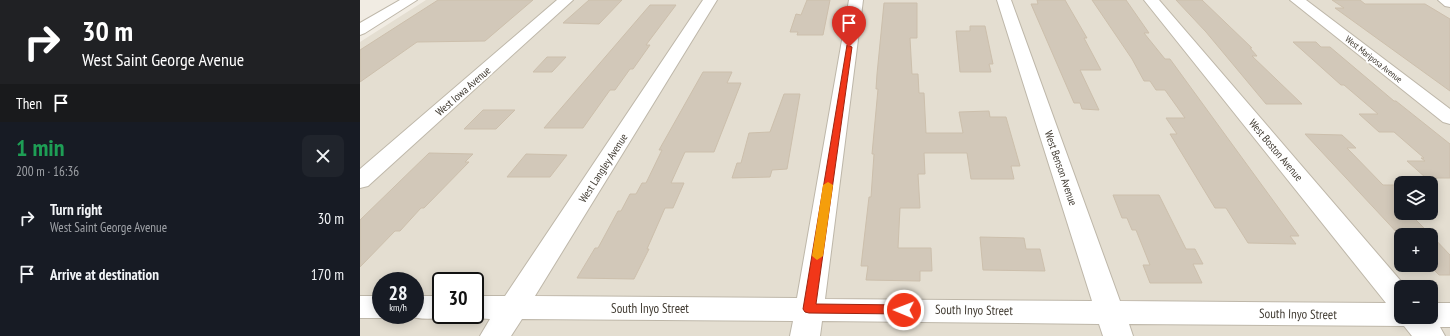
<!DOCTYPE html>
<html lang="en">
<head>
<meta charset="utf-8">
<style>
  :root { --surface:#171b24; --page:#20242c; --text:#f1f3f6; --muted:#9ea1a6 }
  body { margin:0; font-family:"PT Sans Narrow",sans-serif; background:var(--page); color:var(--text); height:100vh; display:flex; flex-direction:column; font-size:15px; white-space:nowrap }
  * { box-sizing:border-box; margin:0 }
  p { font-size:13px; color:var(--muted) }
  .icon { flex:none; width:22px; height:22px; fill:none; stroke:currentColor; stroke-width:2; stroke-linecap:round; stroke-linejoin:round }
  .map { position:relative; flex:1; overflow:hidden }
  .drawer { display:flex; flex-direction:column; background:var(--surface); width:360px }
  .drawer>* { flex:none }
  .hud { background:#202124; color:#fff; overflow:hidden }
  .tools { position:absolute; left:1034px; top:176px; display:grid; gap:8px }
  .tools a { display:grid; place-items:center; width:44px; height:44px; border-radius:8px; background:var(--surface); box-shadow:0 2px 10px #0003; font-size:20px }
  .speed { position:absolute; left:12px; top:272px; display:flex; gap:8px; font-size:20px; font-weight:700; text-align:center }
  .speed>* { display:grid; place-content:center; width:52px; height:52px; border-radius:50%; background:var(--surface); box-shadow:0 2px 10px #0003; line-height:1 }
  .speed small { font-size:10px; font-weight:400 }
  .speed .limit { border:2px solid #111; border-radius:6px; background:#fff; color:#111 }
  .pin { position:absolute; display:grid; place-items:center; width:34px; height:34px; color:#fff; margin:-41px -17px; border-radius:50% 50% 50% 0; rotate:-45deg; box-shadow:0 0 4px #0007 }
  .pin .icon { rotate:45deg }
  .me { position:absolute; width:44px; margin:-22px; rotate:271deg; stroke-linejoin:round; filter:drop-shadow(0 0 3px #0008) }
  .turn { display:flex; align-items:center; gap:14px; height:84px; padding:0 16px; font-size:18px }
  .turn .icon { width:52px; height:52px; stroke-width:2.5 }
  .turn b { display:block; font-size:28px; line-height:34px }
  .then { display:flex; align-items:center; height:38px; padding:0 16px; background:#0003; gap:8px; font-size:15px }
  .round { display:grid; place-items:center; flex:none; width:42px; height:42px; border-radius:8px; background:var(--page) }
  .head { display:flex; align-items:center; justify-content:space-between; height:68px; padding:0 16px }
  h1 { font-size:24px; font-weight:700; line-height:30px; color:#1e9e55 }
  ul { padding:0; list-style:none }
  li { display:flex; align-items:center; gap:12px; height:56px; padding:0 16px }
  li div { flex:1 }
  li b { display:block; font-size:15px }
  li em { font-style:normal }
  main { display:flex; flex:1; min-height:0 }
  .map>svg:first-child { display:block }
  .residential { fill:#e4ded1; fill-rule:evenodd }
  .building { fill:#d2c8b9; stroke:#ccbfac }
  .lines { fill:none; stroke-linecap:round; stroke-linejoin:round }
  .minor-casing { stroke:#beb7a9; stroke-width:2 }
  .minor { fill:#fff; fill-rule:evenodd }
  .route { fill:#f13719; stroke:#9d2410 }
  .slow { fill:#f59e0b }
  .labels { text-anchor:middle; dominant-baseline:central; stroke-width:4; stroke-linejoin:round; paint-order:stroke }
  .far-street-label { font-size:9px; fill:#423c33; stroke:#fff }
  .street-label { font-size:11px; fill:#423c33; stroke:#fff }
  .near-street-label { font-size:13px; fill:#423c33; stroke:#fff }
</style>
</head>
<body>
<main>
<section class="drawer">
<div class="hud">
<div class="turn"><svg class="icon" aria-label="right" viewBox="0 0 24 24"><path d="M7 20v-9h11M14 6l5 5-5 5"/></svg><div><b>30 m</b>West Saint George Avenue</div></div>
<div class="then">Then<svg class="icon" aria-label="arrive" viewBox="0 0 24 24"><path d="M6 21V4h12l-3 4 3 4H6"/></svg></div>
</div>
<div class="head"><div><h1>1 min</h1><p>200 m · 16:36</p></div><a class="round"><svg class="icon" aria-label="close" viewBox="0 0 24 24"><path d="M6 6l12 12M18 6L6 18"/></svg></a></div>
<ul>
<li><svg class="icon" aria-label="right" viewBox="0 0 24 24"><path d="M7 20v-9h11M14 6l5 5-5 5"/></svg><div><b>Turn right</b><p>West Saint George Avenue</p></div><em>30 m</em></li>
<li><svg class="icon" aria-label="arrive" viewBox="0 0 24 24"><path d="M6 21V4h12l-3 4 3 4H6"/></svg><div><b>Arrive at destination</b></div><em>170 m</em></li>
</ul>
</section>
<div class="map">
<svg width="1090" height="336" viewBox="0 0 1090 336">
  <rect width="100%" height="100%" fill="#f1ece3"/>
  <!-- residential -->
  <path class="residential" d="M66 0H1090V336H0V42ZM1041 183H1071V213H1041ZM1041 235H1071V265H1041ZM21 281H55V315H21ZM81 281H115V315H81ZM1041 287H1071V317H1041Z"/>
  <!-- building -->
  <path class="building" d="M78 0H173L125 41 57 42 0 82V50Z
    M229 0H262L239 24 203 23Z
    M447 0H470L463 35H437L438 32H430L436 14 441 15Z
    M677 0H705L727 38H724L741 70H720L739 110 722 109 720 103H714L671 4H678Z
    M732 0H766L789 33H784L805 59H810L939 236H930L936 244 888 243 866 208H855L810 134H817L806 118H825L805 90H796L790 81H784L772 59Z
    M816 0H842L892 48H890L897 56H892L942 104H906L846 32Z
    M972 0H1000L1005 4H1065L1090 19V91L975 8H984Z
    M524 3H557V38H550L552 74H558L559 93H564L566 133H603L599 112 629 111 630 117H646L660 166H651L654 179H611L607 153H564L565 174H558L560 208H540L538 248H571L572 271H560V281L506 280 508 266H501L509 197H511L514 154H512L518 89H516L517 74Z
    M290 5H316L286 45H290L273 69H270L255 90H250L223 128H184Z
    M610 26H625L633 64H629L631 72H600L596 31H610Z
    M933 42H956L961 47H970L1034 101H1036L1090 144V178H1066L1047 161H1065L1061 158H1064L1034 132H1019L999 114H1018L984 85H981Z
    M187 57H206L192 72H173Z
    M343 72H372L367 83H381L354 152H325L311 183H324L313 208H305L287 249H289L274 279 217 278 235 248H238L258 211H261L270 194H276L282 183H286L302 150H299Z
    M424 94H440L427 169 412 170 410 177 372 178 377 163H381L389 133 410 132Z
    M123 110H155L136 129H104Z
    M945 134 982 135 996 148H987L1023 185H1034L1041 192V219H1055L1071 235H1043L1041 233V237Z
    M69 153 113 154 105 162H109L64 208H61L40 231H35L0 267V220Z
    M166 154 207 155 190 177H147Z
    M753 195H799L826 249H835L843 264H833L842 283H790L783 265H790L776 230H772L767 218H762Z
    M1071 235 1090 255V275H1079L1071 267Z
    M620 237 664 238 666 249H680L685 271 623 270Z"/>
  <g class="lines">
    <!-- minor casing -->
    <g class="minor-casing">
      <path id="minor" d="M40 0H57L5 33 0 35V23Z
        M197 0H213L8 186 0 188V169Z
        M343 0H357L175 296 437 298 489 0H503L465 299 732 301 637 0H651L760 301 1026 303 784 0H799L1046 287H1041V317H1071V303H1090V327H1080L1085 336H1052L1044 326 769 324 773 336H743L739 324 462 321 460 336H430L433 321 162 319 151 336H120L130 319 115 318 105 315H115V296H145Z
        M930 0H946L1090 109V124L1083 122Z
        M1078 0H1090V7L1085 6Z
        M0 296H21V315H31L21 318H0Z
        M55 296H81V315H91C76 320 60 320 45 315H55Z"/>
    </g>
    <!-- minor -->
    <use href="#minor" class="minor"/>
  </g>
  <!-- route -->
  <path class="route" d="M487 45 492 47 456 304 544 305 548 306 550 310 548 313 544 314 449 313 445 312 443 309Z"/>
  <!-- slow -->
  <path class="slow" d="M468 182 473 185 463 256 457 260 452 256 463 185Z"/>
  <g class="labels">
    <!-- far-street labels -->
    <g class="far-street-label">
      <text transform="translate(1014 59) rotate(38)">West Mariposa Avenue</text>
    </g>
    <!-- street labels -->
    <g class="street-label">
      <text transform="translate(103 91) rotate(-41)">West Iowa Avenue</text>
      <text transform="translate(916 150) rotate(50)">West Boston Avenue</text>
      <text transform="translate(243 168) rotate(-57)">West Langley Avenue</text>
      <text transform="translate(701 168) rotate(71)">West Benson Avenue</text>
    </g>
    <!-- near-street labels -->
    <g class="near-street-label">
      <text x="290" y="308">South Inyo Street</text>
      <text transform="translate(614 310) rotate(1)">South Inyo Street</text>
      <text transform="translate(938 314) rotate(1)">South Inyo Street</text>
    </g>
  </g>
</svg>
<div class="tools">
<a><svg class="icon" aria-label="layers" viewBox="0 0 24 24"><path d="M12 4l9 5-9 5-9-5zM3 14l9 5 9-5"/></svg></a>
<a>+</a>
<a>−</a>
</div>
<div class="speed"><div>28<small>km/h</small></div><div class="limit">30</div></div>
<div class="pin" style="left:489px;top:47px;background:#d93025"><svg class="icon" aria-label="arrive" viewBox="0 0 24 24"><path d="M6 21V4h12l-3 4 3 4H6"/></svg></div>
<svg class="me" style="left:544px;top:310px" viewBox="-20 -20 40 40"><circle r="17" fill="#f13719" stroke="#fff" stroke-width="3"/><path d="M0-11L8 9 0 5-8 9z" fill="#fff"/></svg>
</div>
</main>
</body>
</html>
